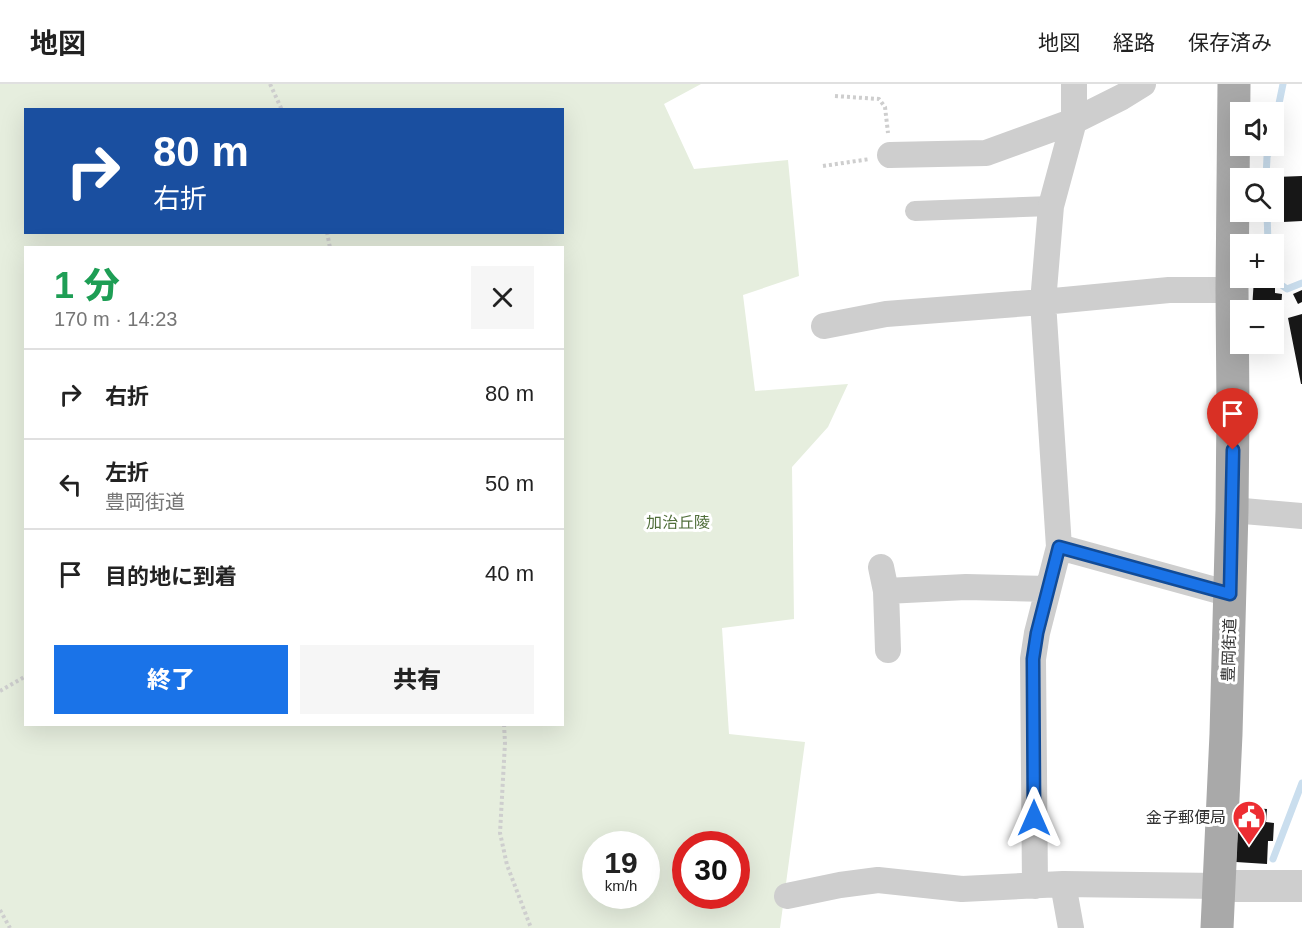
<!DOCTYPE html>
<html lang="ja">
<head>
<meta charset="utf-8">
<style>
  :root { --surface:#fff; --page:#f6f6f6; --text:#222; --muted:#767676; --line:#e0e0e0; --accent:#1a73e8 }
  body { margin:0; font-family:Arial,"Noto Sans JP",sans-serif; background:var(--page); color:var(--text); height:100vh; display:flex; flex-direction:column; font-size:22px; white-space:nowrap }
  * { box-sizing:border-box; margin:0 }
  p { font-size:20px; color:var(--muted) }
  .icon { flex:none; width:33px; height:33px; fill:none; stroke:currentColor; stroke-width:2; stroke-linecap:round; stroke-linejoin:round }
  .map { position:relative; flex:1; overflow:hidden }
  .details { position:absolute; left:24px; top:162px; width:540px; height:480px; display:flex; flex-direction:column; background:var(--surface); border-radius:0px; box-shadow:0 6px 24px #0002 }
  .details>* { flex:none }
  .guide { position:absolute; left:24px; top:24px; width:540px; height:126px; border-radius:0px; box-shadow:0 6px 24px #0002; background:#1a4fa0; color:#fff; overflow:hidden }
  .controls { position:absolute; left:1230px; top:18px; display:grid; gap:12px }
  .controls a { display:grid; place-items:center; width:54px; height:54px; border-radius:0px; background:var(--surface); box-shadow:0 6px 24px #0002; font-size:30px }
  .speed { position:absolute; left:582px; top:747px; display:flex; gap:12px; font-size:30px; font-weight:700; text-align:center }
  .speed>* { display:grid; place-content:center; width:78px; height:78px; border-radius:50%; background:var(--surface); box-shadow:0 6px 24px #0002; line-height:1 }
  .speed small { font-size:15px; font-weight:400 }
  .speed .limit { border:9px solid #d22; background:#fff; color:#111 }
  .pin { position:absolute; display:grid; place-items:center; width:51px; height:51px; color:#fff; margin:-62px -26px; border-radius:50% 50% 50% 0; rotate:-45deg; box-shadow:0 0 6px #0007 }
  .pin .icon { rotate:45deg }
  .me { position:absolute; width:66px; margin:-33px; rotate:0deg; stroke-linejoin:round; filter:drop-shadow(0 0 4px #0008) }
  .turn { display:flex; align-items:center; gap:21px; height:126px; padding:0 30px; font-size:27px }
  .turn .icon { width:78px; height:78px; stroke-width:2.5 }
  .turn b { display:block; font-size:42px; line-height:51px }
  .round { display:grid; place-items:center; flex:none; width:63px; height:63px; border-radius:0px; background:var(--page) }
  .overview { display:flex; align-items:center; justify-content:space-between; height:102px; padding:0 30px }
  h1 { font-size:36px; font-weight:800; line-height:45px; color:#1e9e55 }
  .button { display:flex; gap:12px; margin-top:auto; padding:12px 30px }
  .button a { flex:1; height:69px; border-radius:0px; background:var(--accent); color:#fff; font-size:24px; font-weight:800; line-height:69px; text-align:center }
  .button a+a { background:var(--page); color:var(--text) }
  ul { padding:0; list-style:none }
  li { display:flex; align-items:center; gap:18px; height:90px; padding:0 30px; border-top:2px solid var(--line) }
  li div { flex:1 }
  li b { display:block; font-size:22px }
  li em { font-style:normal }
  header { display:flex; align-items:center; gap:36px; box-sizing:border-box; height:84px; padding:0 30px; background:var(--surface); border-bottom:2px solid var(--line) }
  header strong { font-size:28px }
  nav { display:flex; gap:33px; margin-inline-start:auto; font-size:21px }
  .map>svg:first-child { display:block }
  .green { fill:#e6eede; fill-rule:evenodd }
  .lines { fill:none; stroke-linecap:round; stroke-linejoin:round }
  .stream { stroke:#cadeee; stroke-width:7 }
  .building { fill:#181818 }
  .path { stroke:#cecece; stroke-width:4; stroke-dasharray:3 3; stroke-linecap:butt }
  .pedestrian { stroke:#cecece; stroke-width:20 }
  .minor { stroke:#cecece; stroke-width:26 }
  .tertiary { stroke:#cecece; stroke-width:32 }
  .primary { stroke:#a9a9a9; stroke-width:33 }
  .route-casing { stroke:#114b97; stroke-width:15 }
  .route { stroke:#1a73e8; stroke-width:10 }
  .labels { text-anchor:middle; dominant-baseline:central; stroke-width:6; stroke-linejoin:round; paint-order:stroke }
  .park-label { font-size:16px; fill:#516f3b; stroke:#fff }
  .street-label { font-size:16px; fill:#313131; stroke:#fff }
  .poi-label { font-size:16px; fill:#313131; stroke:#fff; text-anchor:end }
</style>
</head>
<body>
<header>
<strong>地図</strong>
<nav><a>地図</a><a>経路</a><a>保存済み</a></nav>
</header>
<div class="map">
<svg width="1302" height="844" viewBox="0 0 1302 844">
  <rect width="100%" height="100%" fill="#fff"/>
  <!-- green -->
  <path class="green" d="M0 0H701L664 20 694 85 788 76 799 192 743 211 755 307 848 300 828 343 792 383 794 535 722 544 729 650 805 658 780 844H0ZM26 26H562V148H26ZM26 164H562V640H26ZM596 760H646V812H596ZM686 760H736V812H686Z"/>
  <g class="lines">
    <!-- stream -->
    <path class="stream" d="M1274 44 1283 0
      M1266 94 1267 73 1270 62
      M1267 128 1268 160
      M1274 185 1280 200 1287 205 1302 199
      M1273 775 1302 699"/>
  </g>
  <!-- building -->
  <path class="building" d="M1302 92V137L1283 138 1282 119 1277 120 1276 93Z
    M1254 194H1275V209L1282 210 1281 226H1252Z
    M1302 206V218L1298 220 1293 210Z
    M1302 230V300H1301L1288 234Z
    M1239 723 1267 725 1266 738 1274 739 1273 757H1268L1267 780 1236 778Z"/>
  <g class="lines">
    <!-- path -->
    <path class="path" d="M270 0 282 26
      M835 12 879 15 885 23 888 49
      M823 82 870 75
      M327 148 330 164
      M0 607 26 592
      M504 640 505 659 500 749 507 781 531 844
      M0 826 10 844"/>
    <!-- pedestrian -->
    <path class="pedestrian" d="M915 127 1051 122"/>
    <!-- minor -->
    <path class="minor" d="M890 71 986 69 1074 37 1122 13 1143 0
      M824 242 886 230 1043 218 1169 206H1232
      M1232 426 1302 432
      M1059 463 1230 510
      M881 483 886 507 888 566
      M886 507 966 503 1048 505
      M1063 800 1071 844
      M1035 802 1033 575 1037 549 1059 463 1043 218 1051 122 1074 37V0
      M787 812 840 801 878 796 962 805 1063 800 1218 802"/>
    <!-- tertiary -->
    <path class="tertiary" d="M1218 802H1302"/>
    <!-- primary -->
    <path class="primary" d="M1217 844 1226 650 1232 426 1233 326 1232 206 1234 0"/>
  </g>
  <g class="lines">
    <!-- route casing -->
    <g class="route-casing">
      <path id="route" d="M1034 734 1033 575 1037 549 1059 463 1230 510 1233 366"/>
    </g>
    <!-- route -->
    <use href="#route" class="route"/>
  </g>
  <!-- icons -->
  <defs>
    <g id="civic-pin" transform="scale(1.725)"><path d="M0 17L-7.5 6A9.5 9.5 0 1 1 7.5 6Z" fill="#ed2d32" stroke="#fff"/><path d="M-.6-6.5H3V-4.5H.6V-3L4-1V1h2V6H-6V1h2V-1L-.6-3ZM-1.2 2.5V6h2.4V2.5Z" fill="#fff"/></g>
  </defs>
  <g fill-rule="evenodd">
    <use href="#civic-pin" x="1249" y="733"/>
  </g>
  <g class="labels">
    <!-- park labels -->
    <g class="park-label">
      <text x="678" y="438">加治丘陵</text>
    </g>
    <!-- street labels -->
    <g class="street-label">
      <text transform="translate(1229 566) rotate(-88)">豊岡街道</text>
    </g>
    <!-- poi labels -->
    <g class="poi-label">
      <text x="1226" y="733">金子郵便局</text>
    </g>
  </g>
</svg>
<div class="controls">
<a><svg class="icon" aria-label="sound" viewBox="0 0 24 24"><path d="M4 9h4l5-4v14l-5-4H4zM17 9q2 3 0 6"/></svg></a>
<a><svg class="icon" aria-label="search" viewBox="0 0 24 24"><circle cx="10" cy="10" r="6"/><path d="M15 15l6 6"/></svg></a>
<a>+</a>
<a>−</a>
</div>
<div class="speed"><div>19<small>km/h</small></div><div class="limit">30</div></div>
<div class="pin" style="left:1233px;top:366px;background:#d93025"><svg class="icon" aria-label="arrive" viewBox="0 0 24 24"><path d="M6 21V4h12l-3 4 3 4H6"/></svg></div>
<svg class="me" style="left:1034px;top:734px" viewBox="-20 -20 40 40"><path d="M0-17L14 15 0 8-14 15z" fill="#1a73e8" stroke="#fff" stroke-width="4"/></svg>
<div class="guide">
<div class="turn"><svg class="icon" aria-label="right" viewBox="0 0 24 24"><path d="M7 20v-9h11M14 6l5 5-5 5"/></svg><div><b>80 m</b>右折</div></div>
</div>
<section class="details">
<div class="overview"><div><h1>1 分</h1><p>170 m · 14:23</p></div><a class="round"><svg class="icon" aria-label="close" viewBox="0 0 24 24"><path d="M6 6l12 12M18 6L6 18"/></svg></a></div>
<ul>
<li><svg class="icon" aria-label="right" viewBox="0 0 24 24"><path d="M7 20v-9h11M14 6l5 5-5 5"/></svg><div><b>右折</b></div><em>80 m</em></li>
<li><svg class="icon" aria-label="left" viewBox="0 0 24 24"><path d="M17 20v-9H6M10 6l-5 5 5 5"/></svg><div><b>左折</b><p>豊岡街道</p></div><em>50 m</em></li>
<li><svg class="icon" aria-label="arrive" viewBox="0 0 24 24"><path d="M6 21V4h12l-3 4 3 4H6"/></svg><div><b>目的地に到着</b></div><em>40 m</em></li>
</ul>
<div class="button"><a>終了</a><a>共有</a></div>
</section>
</div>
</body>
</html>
